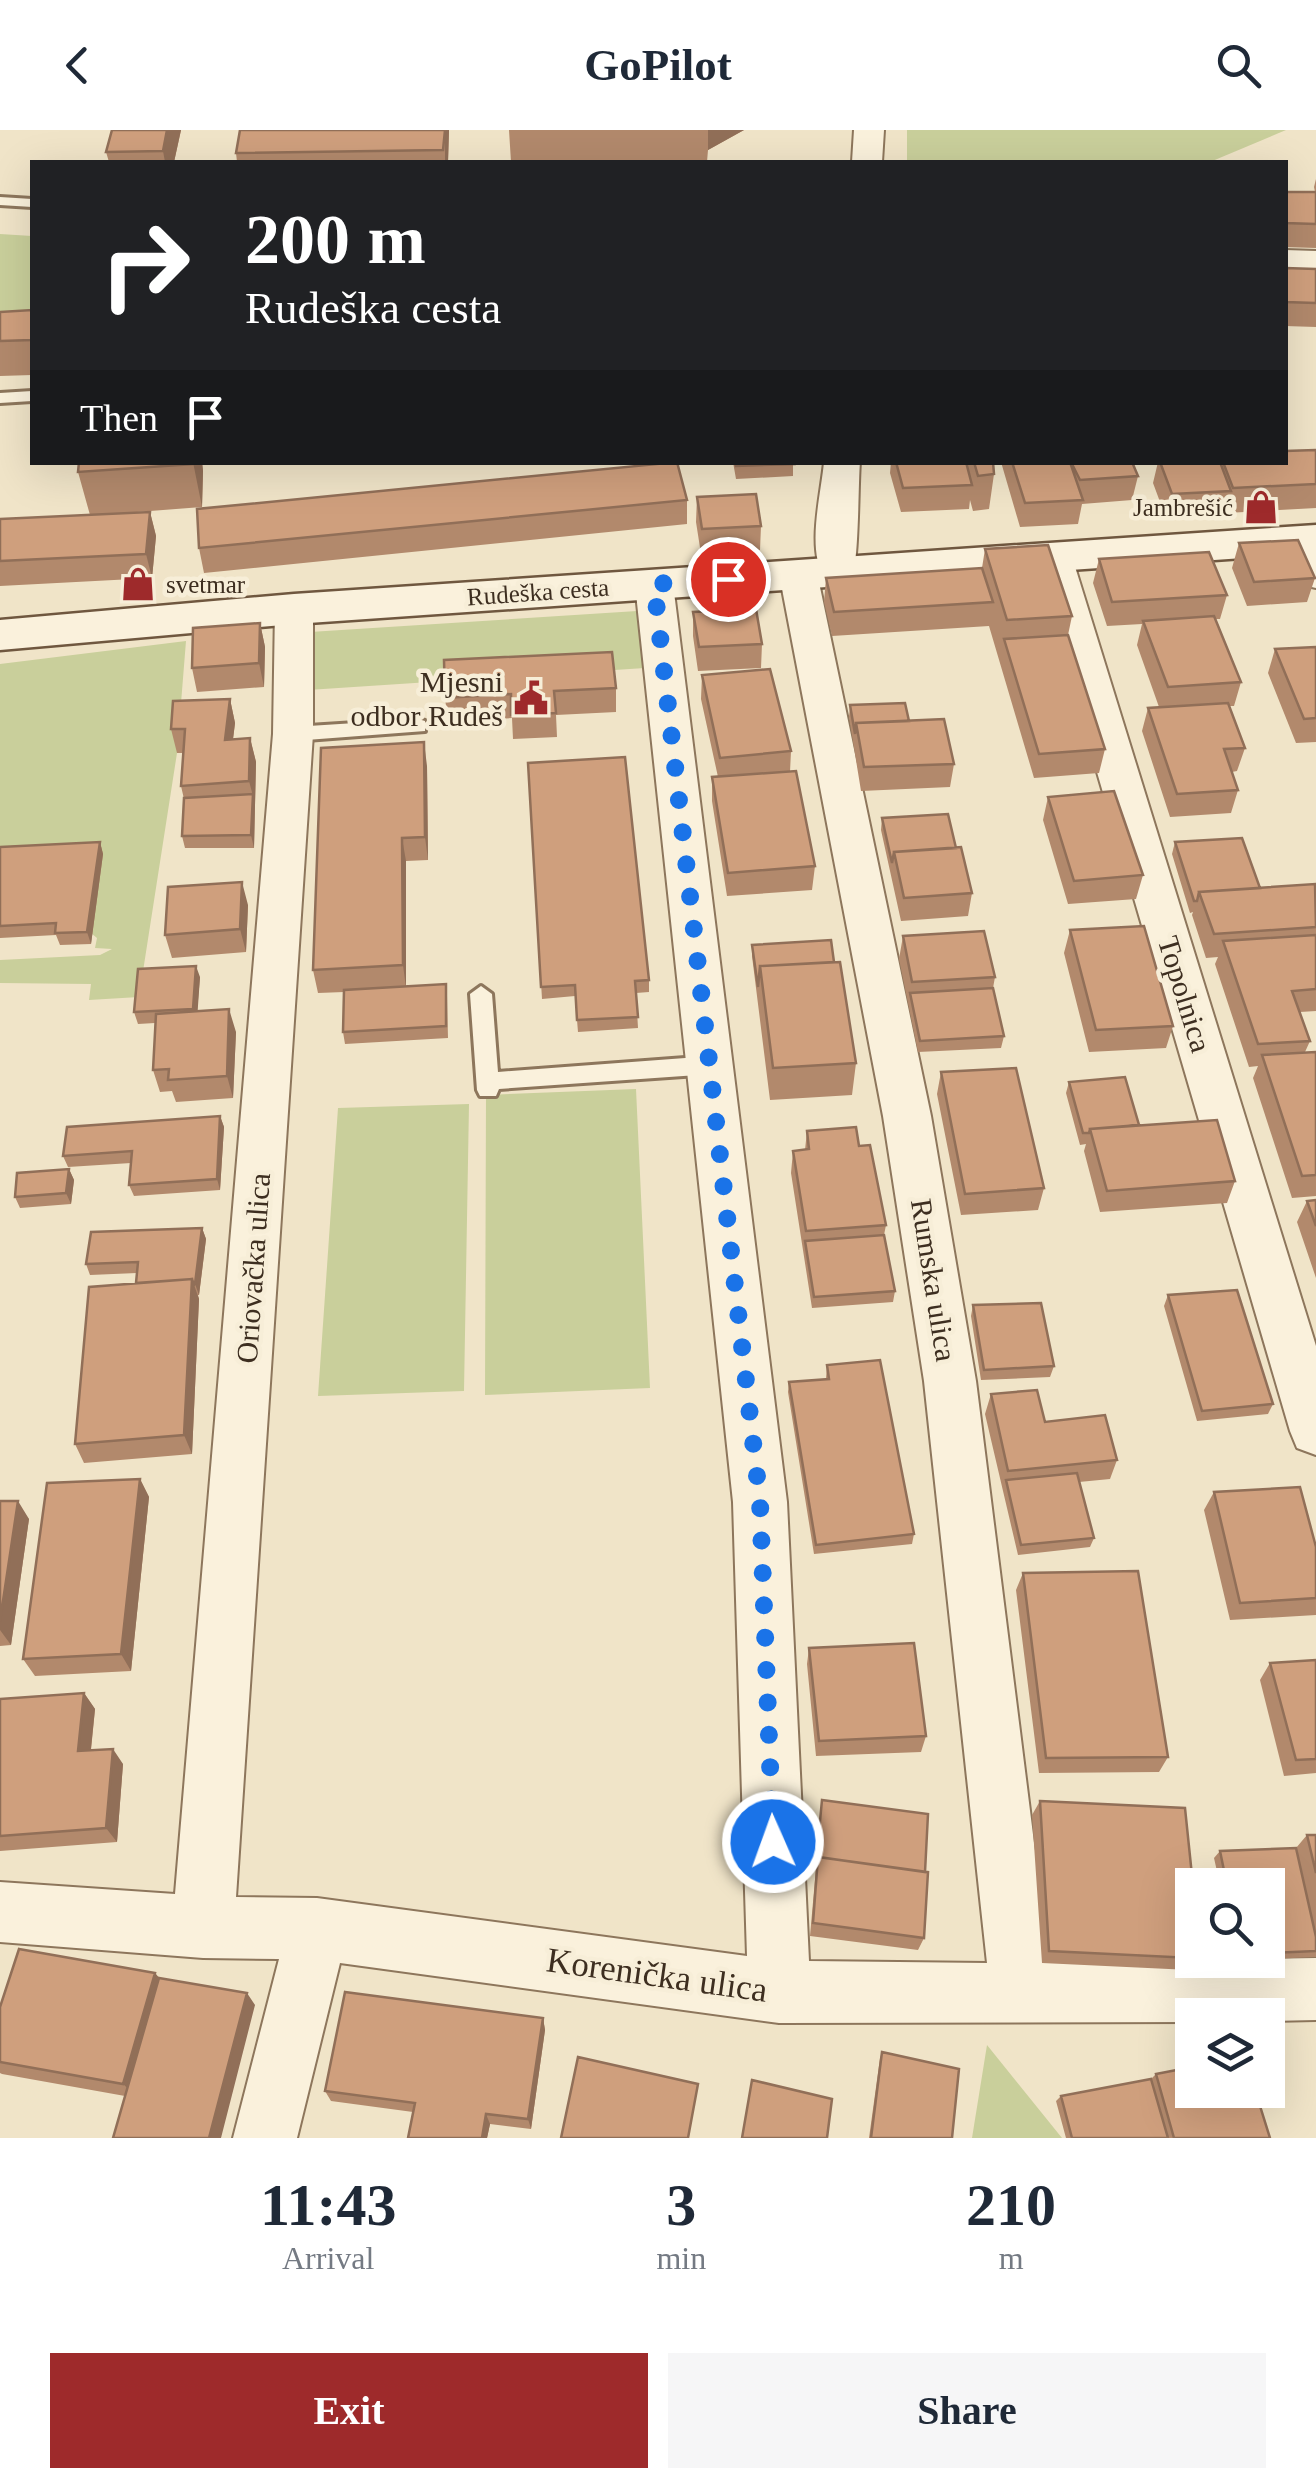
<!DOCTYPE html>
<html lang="en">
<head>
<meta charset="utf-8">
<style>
  :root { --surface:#fff; --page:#f6f6f7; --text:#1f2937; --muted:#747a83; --accent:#9e2a2b }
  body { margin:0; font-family:"Times New Roman",serif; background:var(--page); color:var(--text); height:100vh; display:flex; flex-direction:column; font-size:38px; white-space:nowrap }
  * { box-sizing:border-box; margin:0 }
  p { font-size:32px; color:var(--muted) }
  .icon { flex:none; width:55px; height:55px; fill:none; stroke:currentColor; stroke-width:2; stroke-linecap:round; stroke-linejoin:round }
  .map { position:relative; height:2008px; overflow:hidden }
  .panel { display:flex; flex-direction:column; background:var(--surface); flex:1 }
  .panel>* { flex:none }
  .hud { position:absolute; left:30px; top:30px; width:1258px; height:305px; border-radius:0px; box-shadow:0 10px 40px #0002; background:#202124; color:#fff; overflow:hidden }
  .tools { position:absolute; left:1175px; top:1738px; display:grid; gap:20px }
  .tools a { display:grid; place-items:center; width:110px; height:110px; border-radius:0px; background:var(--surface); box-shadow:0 10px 40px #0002; font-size:50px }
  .pin { position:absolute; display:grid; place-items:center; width:85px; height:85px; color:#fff; margin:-42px; border:5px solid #fff; border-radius:50%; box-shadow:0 2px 10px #0007 }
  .me { position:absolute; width:110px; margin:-55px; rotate:358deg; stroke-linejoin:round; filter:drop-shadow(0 0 8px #0008) }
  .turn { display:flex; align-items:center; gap:35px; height:210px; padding:0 50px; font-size:45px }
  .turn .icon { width:130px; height:130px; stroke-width:2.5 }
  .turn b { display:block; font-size:70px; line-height:85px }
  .then { display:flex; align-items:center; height:95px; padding:0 50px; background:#0003; gap:20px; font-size:38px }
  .eta { display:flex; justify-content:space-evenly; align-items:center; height:170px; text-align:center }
  .eta b { font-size:60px; font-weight:700; line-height:70px }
  .primary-button { display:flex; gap:20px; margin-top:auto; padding:20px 50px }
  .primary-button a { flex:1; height:115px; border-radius:0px; background:var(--accent); color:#fff; font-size:40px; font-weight:700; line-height:115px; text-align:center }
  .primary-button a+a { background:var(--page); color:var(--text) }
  header { display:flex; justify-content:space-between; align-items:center; height:130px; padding:0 50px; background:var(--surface); font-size:45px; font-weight:700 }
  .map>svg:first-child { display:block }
  .green { fill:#c9cf9b }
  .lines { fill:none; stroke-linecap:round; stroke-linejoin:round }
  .lane-casing { stroke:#8d765c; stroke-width:6 }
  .street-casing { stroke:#8d765c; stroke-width:4 }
  .secondary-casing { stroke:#6f573f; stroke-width:5 }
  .lane { fill:#faf1dc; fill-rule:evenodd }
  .street { fill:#faf1dc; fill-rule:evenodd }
  .secondary { fill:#faf1dc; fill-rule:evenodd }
  .wall { fill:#b2896c }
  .shaded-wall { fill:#916f58 }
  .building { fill:#cf9f7d; stroke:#916f58; stroke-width:2.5 }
  .route { stroke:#1a73e8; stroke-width:18; stroke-dasharray:0 32.4 }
  .labels { text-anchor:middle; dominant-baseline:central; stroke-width:9; stroke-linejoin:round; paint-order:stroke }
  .far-poi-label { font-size:25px; fill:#3d2e20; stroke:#f7eed8; text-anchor:end }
  .far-street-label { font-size:25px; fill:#3d2e20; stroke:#f7eed8 }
  .poi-label { font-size:30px; fill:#3d2e20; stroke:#f7eed8; text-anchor:end }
  .street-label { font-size:30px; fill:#3d2e20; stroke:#f7eed8 }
  .near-street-label { font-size:35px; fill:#3d2e20; stroke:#f7eed8 }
</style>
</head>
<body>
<header><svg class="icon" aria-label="back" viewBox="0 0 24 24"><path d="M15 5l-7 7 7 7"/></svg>GoPilot<svg class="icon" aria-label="search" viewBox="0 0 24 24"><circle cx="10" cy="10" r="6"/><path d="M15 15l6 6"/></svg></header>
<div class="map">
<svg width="1316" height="2008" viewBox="0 0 1316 2008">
  <rect width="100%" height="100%" fill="#f0e4c8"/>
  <!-- green -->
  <path class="green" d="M907 0H1286L1210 32H907Z
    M0 104 32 106V212L0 214Z
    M637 481 645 538 308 560 310 502Z
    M186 511 177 623 139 867 89 870 91 854 0 853V830L100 825 112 819 95 818 97 808 0 729V534Z
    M636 959 650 1258 485 1265 486 965Z
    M469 974 464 1261 318 1266 338 978Z
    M987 1915 1062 2008H972Z"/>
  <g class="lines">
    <!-- lane casing -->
    <g class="lane-casing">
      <path id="lane" d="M0 67 32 69V77L0 75Z
        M32 261V271L0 273V263Z
        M418 589 425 591V601L293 611 283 604 293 597Z
        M481 856 492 864 498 942 712 926 720 929 723 935 720 941 712 944 499 959 496 966H480L477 960 470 864Z"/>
    </g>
    <!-- street casing -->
    <g class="street-casing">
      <path id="street" d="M854 0H884L882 32H852Z
        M1285 120 1316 121V141L1285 140Z
        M824 332H860C858 354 859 437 851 449L838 452 825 449C806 420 821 365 824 332Z
        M1300 397 1316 405V458L1303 455 1281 409 1287 401Z
        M1053 415 1066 419 1072 427 1316 1216V1325L1297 1318 1290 1301 1034 427 1040 419Z
        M798 431 811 434 817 443 931 986 976 1251 1049 1832 1316 1828V1890L1268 1891V1885H1192V1892L779 1893 340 1833 297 2008H233L279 1829 203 1828 0 1812V1752L175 1764 273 604 275 479 280 470 294 466 308 470 313 479V604L236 1767 317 1768 747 1826 733 1372 635 454 641 445 654 442 667 445 673 454 787 1372 809 1831 987 1833 924 1251 883 986 779 443 785 434Z"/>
    </g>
    <!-- secondary casing -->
    <g class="secondary-casing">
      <path id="secondary" d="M1316 395V423L294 494 0 520V490L294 464Z"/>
    </g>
    <!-- lane -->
    <use href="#lane" class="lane"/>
    <!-- street -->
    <use href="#street" class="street"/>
    <!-- secondary -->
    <use href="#secondary" class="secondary"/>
  </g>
  <!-- wall -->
  <path class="wall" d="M112 0H181L174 32H109L106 22Z
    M240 0H449L448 32H237L236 23Z
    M509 0H744L708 20 707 32H511Z
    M1316 49V118L1285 117V62H1315L1314 57Z
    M1285 138 1316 139V197L1285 196Z
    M32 180V245L0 246V182Z
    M1316 320V378L1226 383V381L1225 385 1166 388 1153 353 1158 332H1285Z
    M79 332H202L203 341 202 377 111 384 150 382 156 406 152 448 0 456V389L90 385 78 342Z
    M733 332H793V346L736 349Z
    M891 332H993L994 344 989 379 973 381 970 370 969 379 901 382 890 343Z
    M1001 332H1132L1138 346 1132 370 1082 374 1078 394 1020 397Z
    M697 367 761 396 760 420 701 424 696 392Z
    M687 370V394L204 443 199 418Z
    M1239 413 1315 448 1307 472 1247 476 1232 438Z
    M985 419 1072 486 1068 505 1105 619 1099 643 1034 648 989 496 832 506 824 472 826 448 982 438Z
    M1099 429 1227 465 1220 489H1216L1241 552 1234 576H1229L1245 618 1237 641 1232 642 1238 660 1231 683 1170 687 1142 601 1148 578 1159 577 1137 515 1142 494 1107 496 1093 453Z
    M693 482 762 514 761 538 698 541 693 506Z
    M260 493 265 517 264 557 197 562 192 538Z
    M1316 517V612L1296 613 1268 543 1275 519Z
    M702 545 791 621 790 642 815 736 812 760 727 766 712 671V647H718L701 569Z
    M616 558V582L556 585 557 607 513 609 512 588 448 592 445 568Z
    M230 569 235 593 233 609 250 608 256 632 254 718H185L182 706 184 669 181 656 183 623H177L171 599Z
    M850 575 909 591 954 634 950 657 861 661 849 587Z
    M528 633 649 850V862L636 863 638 898 578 902 575 866 542 869Z
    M427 636 428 730 406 731V857L447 866 448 908 345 914 343 902 344 862 318 863 313 840Z
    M1048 667 1143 745 1136 769 1068 774 1043 690Z
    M882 688 956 718 972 763 968 786 901 791 881 700Z
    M100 712 103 724 91 814 60 815 56 805 0 808V717Z
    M1175 712 1260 758 1316 757V881L1300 882 1310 911 1305 922H1316V1066L1292 1068 1253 948 1258 936 1249 937 1215 834 1218 827 1206 828 1192 785 1193 782 1190 783 1172 724Z
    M248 775 246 822 172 828 165 805Z
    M1070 800 1173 896 1166 918 1089 922 1064 823Z
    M903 806 995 847 993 858 1004 906 1001 918 918 922 899 829Z
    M752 815 834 832 856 933 852 965 770 970 752 826Z
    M200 847 197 882 236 902 233 968 176 972 172 961 160 962 153 940 155 893 138 894 134 882Z
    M941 942 1044 1058 1038 1080 961 1085 937 964Z
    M1069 952 1235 1051 1227 1073 1100 1082 1084 1021 1086 1014 1080 1015 1066 963Z
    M220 986 224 997 220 1060 134 1066 129 1055 131 1033 68 1037 63 1026Z
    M807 1001 859 1016 886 1095 884 1105 895 1161 893 1172 812 1178 791 1043 793 1021 805 1020Z
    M69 1039 74 1050 71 1074 20 1078 15 1067Z
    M1316 1070V1148L1297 1092 1307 1071Z
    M202 1098 206 1109 199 1165H198L199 1169 192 1324 84 1333 75 1314 136 1153 137 1143 90 1145 86 1134Z
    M1168 1165 1273 1274 1268 1284 1197 1291 1164 1176Z
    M973 1175 1054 1236 1050 1247 981 1250 971 1186Z
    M827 1235 914 1404 912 1414 814 1424 788 1262 789 1252 826 1249Z
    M991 1264 1117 1330 1110 1349 1079 1352 1094 1408 1090 1417 1018 1425 985 1284Z
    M140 1349 149 1367 131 1541 35 1546 23 1529Z
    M1214 1362 1316 1417V1485L1230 1490 1204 1380Z
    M0 1371 29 1389 11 1515 0 1516Z
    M1023 1443 1168 1627 1159 1642 1039 1643 1016 1460Z
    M809 1518 926 1606 921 1622 816 1626 807 1534Z
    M1316 1530V1643L1284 1646 1260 1550 1270 1533Z
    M84 1563 95 1579 91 1620 123 1634 117 1712 0 1721V1569Z
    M822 1670 924 1808 918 1820 810 1806Z
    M1040 1671 1192 1755V1830H1199L1190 1840 1042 1833 1032 1685Z
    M1307 1705H1316V1827L1268 1829V1755H1220L1214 1728 1220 1721 1296 1718Z
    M155 1843 159 1848 255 1875 125 1966 2 1944 0 1943V1877Z
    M543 1888 545 1900 531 1999 490 1994 487 2008H408L413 1982 331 1971 325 1961Z
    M882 1922 952 2008H869L880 1928Z
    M1156 1944 1270 2008H1066L1056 1971 1061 1966 1151 1949Z"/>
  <!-- shaded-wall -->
  <path class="shaded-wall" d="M167 0H181L174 32H165L163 21Z
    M445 0H449L448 32H445Z
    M708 0H744L708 20Z
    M193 332H202L203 341 202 377Z
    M150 382 156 406 152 448 146 424Z
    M260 493 265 517 264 557 259 533Z
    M230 569 235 593 230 633 225 610Z
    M250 608 256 632 254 718 251 705 253 666 249 651Z
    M424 612 427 636 428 730 425 707Z
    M402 708 406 731V858L403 835Z
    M100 712 103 724 91 814 87 802Z
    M242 752 248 775 246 822 240 799Z
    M196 836 200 847 197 890 193 879Z
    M229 879 236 902 233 968 227 946Z
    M220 986 224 997 220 1060 217 1049Z
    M69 1039 74 1050 71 1074 66 1063Z
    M202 1098 206 1109 199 1165 195 1154Z
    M192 1149 199 1169 192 1324 184 1305Z
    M140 1349 149 1367 131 1541 121 1524Z
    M18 1371 29 1389 11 1515 0 1500V1491Z
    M84 1563 95 1579 89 1637 78 1621Z
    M113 1619 123 1634 117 1712 106 1698Z
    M155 1843 169 1860 139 1969 123 1954Z
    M247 1863 255 1875 221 2008H209Z
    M543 1888 545 1900 531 1999 528 1989Z
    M486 1984 490 1994 487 2008H482Z"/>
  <!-- building -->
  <path class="building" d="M112 0H167L163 21 106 22Z
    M240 0H445L443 20 236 23Z
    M1285 62H1316V94L1285 93Z
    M1285 138 1316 139V173L1285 172Z
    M32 180V210L0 211V182Z
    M1316 320V354L1233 358 1223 332H1285V321Z
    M79 332H193V334L78 342Z
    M677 332 687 370 199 418 197 379Z
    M735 332H793L794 334 736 336Z
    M896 332H966L972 355 903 358Z
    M974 332H993L994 344 978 346Z
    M1012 332H1070L1083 370 1025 373Z
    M1071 332H1132L1138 346 1080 350Z
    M1160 332H1220L1231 361 1172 364Z
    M756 364 761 396 702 399 697 367Z
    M150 382 146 424 0 431V389Z
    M1298 410 1315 448 1254 452 1239 413Z
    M1048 415 1072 486 1007 490 985 419Z
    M1209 422 1227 465 1112 472 1099 429Z
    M982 438 993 472 834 482 826 448Z
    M756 479 762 514 699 517 693 482Z
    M1214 486 1241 552 1168 557 1143 491Z
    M260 493 259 533 192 538 193 498Z
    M1068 505 1105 619 1039 624 1004 509Z
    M1316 517V588L1304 589 1275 519Z
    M612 522 616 558 554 561 556 583 511 585V564L445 568 444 530Z
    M770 539 791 621 720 628 702 545Z
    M230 569 225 610 250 608 249 651 181 656 185 599H171L173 571Z
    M905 573 909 591 856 593 855 604 850 575Z
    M1228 573 1245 618 1224 619 1238 660 1177 664 1148 578Z
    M944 589 954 634 864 637 856 593Z
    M424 612 425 707 402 708 403 835 313 840 321 618Z
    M625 627 649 850 635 851 638 887 577 890 575 855 541 857 528 633Z
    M796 641 815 736 728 743 712 647Z
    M1114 661 1143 745 1074 751 1048 667Z
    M253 664 251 705 182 706 184 668Z
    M948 684 956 718 894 722 892 733 882 688Z
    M1242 708 1260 758 1199 762 1197 771H1194L1175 712Z
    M100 712 87 802 55 803 56 793 0 796V717Z
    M961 717 972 763 904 768 894 722Z
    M242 752 240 799 165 805 168 757Z
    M1315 754 1316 797 1214 804 1199 762Z
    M1144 796 1173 896 1096 900 1070 800Z
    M984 801 995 847 912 852 903 806Z
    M1316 805V859L1292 861 1310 911 1258 914 1223 811Z
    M831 810 834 832 760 836 758 857 752 815Z
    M840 832 856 933 773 938 760 836Z
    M196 836 193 879 134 882 138 839Z
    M446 854V896L343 902 344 860Z
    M993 858 1004 906 920 911 910 863Z
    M229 879 227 946 168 950 169 939 153 940 156 884Z
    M1316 922V1045L1302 1046 1262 925Z
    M1016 938 1044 1058 965 1064 941 942Z
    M1125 947 1139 995 1090 999 1089 1003H1083L1069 952Z
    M220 986 217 1049 129 1055 132 1021 63 1026 67 997Z
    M1217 990 1235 1051 1107 1061 1090 999Z
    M856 997 859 1016 870 1015 886 1095 806 1101 793 1021 809 1019 807 1001Z
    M69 1039 66 1063 15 1067 17 1043Z
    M1316 1070V1096L1307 1071Z
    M202 1098 195 1154 194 1155 192 1149 136 1153 138 1132 86 1134 91 1102Z
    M884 1105 895 1161 814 1167 805 1111Z
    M192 1149 184 1305 75 1314 89 1157Z
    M1237 1160 1273 1274 1202 1281 1168 1165Z
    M1041 1173 1054 1236 984 1240 973 1175Z
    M880 1230 914 1404 816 1415 789 1252 829 1249 827 1235Z
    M1037 1260 1045 1292 1105 1285 1117 1330 1008 1341 991 1264Z
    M1077 1343 1094 1408 1021 1415 1006 1350Z
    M140 1349 121 1524 23 1529 47 1353Z
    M1300 1357 1316 1417V1468L1240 1473 1214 1362Z
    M0 1371H18L0 1491Z
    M1138 1441 1168 1627 1046 1628 1023 1443Z
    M914 1513 926 1606 819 1611 809 1518Z
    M1316 1530V1629L1296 1630 1270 1533Z
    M84 1563 78 1621 113 1619 106 1698 0 1706V1569Z
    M822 1670 928 1684 925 1742 818 1727 816 1734Z
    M1040 1671 1185 1678 1193 1755 1192 1828 1049 1821Z
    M1307 1705H1316V1743Z
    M1296 1718 1316 1807V1821L1268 1823V1755H1227L1220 1721Z
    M818 1727 928 1742 924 1808 813 1793Z
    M19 1819 155 1843 123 1954 0 1932V1877Z
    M159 1848 247 1863 209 2008H113Z
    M345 1862 543 1888 528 1989 486 1984 482 2008H408L415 1973 325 1961Z
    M882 1922 959 1939 952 2008H871Z
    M578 1927 698 1954 688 2008H561Z
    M1192 1937V1960H1255L1270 2008H1174L1156 1944Z
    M1151 1949 1168 2008H1072L1061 1966Z
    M752 1950 832 1969 827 2008H742Z"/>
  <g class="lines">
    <!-- route -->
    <path class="route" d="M728 449 654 454 760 1372 773 1712"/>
  </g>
  <!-- icons -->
  <defs>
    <g id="shop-bare" transform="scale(2.7)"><path d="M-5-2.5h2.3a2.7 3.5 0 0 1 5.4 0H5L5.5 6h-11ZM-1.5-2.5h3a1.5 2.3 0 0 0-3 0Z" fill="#9e2a2b" stroke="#f7eed8" stroke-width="2.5" paint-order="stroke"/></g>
    <g id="civic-bare" transform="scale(2.7)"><path d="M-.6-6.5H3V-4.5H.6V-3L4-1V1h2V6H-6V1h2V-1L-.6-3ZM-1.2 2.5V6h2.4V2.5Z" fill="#9e2a2b" stroke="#f7eed8" stroke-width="2.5" paint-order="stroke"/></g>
  </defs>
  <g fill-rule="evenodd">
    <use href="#shop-bare" x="1261" y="377"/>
    <use href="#shop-bare" x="138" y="454"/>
    <use href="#civic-bare" x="531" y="568"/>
  </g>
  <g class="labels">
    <!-- far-poi labels -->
    <g class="far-poi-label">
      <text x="1233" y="377">Jambrešić</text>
      <text x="166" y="454" text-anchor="start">svetmar</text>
    </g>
    <!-- far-street labels -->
    <g class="far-street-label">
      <text transform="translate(538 462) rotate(-4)">Rudeška cesta</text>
    </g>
    <!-- poi labels -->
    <g class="poi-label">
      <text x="503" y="551">Mjesni<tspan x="503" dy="34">odbor Rudeš</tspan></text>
    </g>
    <!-- street labels -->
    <g class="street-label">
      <text transform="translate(1185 864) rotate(73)">Topolnica</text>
      <text transform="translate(253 1138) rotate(-86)">Oriovačka ulica</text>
      <text transform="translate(934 1150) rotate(81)">Rumska ulica</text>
    </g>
    <!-- near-street labels -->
    <g class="near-street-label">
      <text transform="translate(657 1845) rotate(8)">Korenička ulica</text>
    </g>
  </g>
</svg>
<div class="tools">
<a><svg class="icon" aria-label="search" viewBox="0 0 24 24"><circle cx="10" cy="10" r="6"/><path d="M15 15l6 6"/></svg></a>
<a><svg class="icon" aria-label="layers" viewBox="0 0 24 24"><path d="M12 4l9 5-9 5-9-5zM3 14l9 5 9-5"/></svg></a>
</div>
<div class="pin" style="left:728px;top:449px;background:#d93025"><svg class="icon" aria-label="arrive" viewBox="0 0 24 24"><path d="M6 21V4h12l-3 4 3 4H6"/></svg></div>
<svg class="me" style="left:773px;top:1712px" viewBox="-20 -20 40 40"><circle r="17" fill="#1a73e8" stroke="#fff" stroke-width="3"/><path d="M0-11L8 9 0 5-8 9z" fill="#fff"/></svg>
<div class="hud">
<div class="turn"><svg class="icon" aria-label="right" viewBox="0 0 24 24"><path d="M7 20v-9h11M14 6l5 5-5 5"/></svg><div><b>200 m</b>Rudeška cesta</div></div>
<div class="then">Then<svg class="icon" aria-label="arrive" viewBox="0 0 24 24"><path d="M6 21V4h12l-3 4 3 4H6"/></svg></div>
</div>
</div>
<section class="panel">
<div class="eta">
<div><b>11:43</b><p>Arrival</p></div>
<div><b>3</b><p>min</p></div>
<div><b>210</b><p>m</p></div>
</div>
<div class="primary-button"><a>Exit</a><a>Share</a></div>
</section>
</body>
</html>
